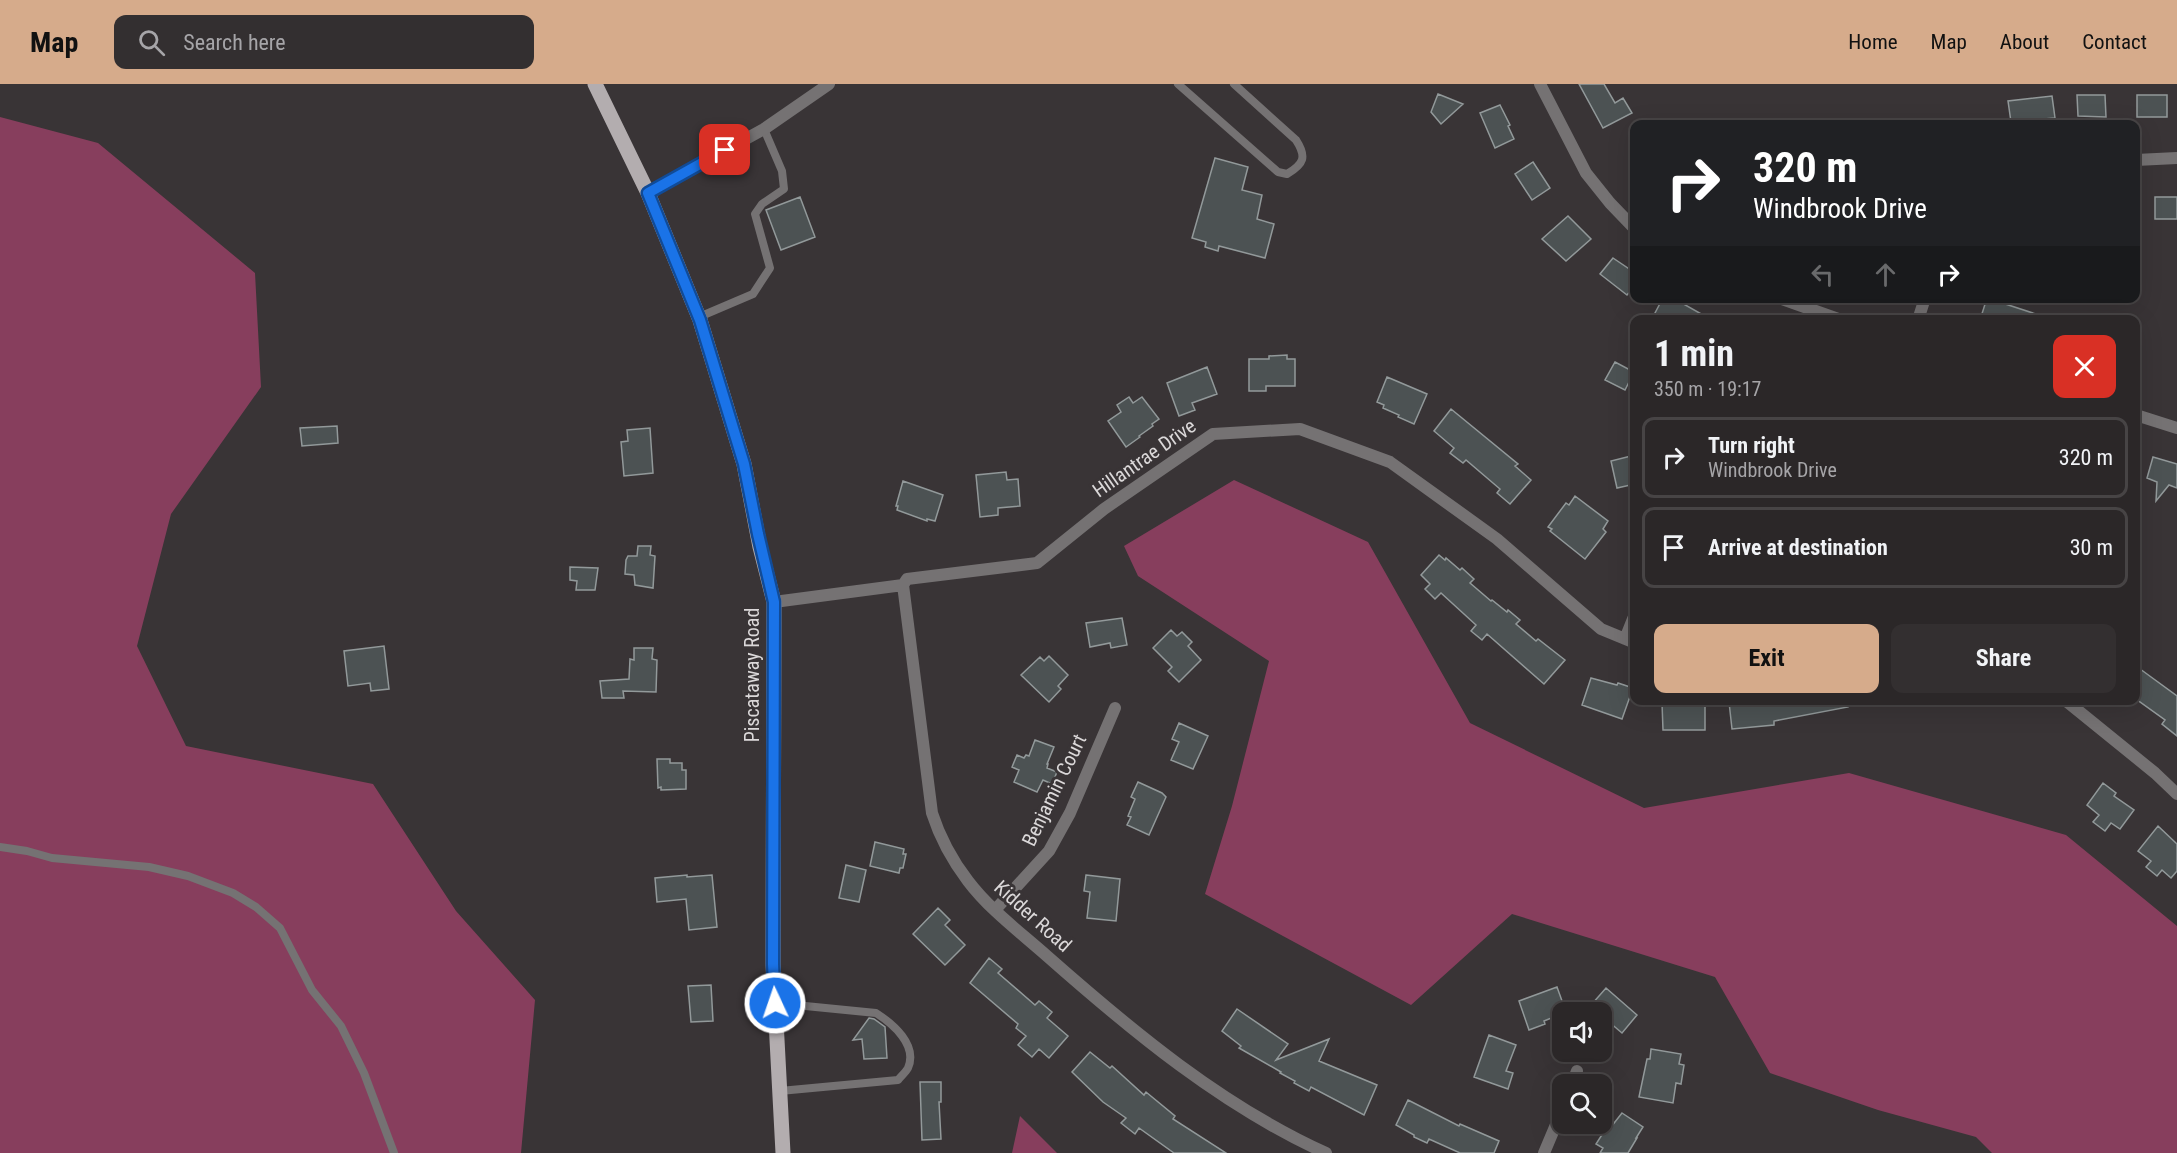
<!DOCTYPE html>
<html lang="en">
<head>
<meta charset="utf-8">
<style>
  :root { --surface:#2b2728; --page:#332f30; --text:#f1f3f6; --muted:#a6a5a8; --line:#474445; --accent:#d6ab8b }
  body { margin:0; font-family:"Roboto Condensed",sans-serif; background:var(--page); color:var(--text); height:100vh; display:flex; flex-direction:column; font-size:22px; white-space:nowrap }
  * { box-sizing:border-box; margin:0 }
  p { font-size:20px; color:var(--muted) }
  .icon { flex:none; width:33px; height:33px; fill:none; stroke:currentColor; stroke-width:2; stroke-linecap:round; stroke-linejoin:round }
  .map { position:relative; flex:1; overflow:hidden }
  .details { position:absolute; left:1630px; top:231px; width:510px; height:390px; display:flex; flex-direction:column; background:var(--surface); border-radius:12px; box-shadow:0 6px 24px #0002,0 0 0 2px var(--line) }
  .details>* { flex:none }
  .top-card { position:absolute; left:1630px; top:36px; width:510px; height:183px; border-radius:12px; box-shadow:0 6px 24px #0002,0 0 0 2px var(--line); background:#202124; color:#fff; overflow:hidden }
  .fabs { position:absolute; left:1552px; top:918px; display:grid; gap:12px }
  .fabs a { display:grid; place-items:center; width:60px; height:60px; border-radius:12px; background:var(--surface); box-shadow:0 6px 24px #0002,0 0 0 2px var(--line); font-size:30px }
  .pin { position:absolute; display:grid; place-items:center; width:51px; height:51px; color:#fff; margin:-26px; border-radius:12px; box-shadow:0 3px 9px #0006 }
  .me { position:absolute; width:66px; margin:-33px; rotate:357deg; stroke-linejoin:round; filter:drop-shadow(0 0 4px #0008) }
  .turn { display:flex; align-items:center; gap:21px; height:126px; padding:0 24px; font-size:27px }
  .turn .icon { width:78px; height:78px; stroke-width:2.5 }
  .turn b { display:block; font-size:42px; line-height:51px }
  .lanes { display:flex; align-items:center; height:57px; padding:0 24px; background:#0003; justify-content:center; gap:30px; direction:ltr }
  .lanes .off { opacity:.35 }
  .round { display:grid; place-items:center; flex:none; width:63px; height:63px; border-radius:12px; background:var(--page) }
  .head { display:flex; align-items:center; justify-content:space-between; height:102px; padding:0 24px }
  h1 { font-size:36px; font-weight:700; line-height:45px }
  .button { display:flex; gap:12px; margin-top:auto; padding:12px 24px }
  .button a { flex:1; height:69px; border-radius:12px; background:var(--accent); color:#111; font-size:24px; font-weight:700; line-height:69px; text-align:center }
  .button a+a { background:var(--page); color:var(--text) }
  ul { padding:0; list-style:none }
  li { display:flex; align-items:center; gap:18px; height:81px; margin:0 12px 9px; padding:0 12px; border:3px solid var(--line); border-radius:12px }
  li div { flex:1 }
  li b { display:block; font-size:22px }
  li em { font-style:normal }
  header { display:flex; align-items:center; gap:36px; box-sizing:border-box; height:84px; padding:0 30px; background:var(--accent); color:#111 }
  header strong { font-size:28px }
  nav { display:flex; gap:33px; margin-inline-start:auto; font-size:21px }
  .search { width:420px; height:54px; background:var(--page); display:flex; align-items:center; gap:15px; box-sizing:border-box; padding:0 21px; border-radius:12px; color:var(--muted); font-size:22px }
  .map>svg:first-child { display:block }
  .green { fill:#873e5d }
  .building { fill:#4c5253; stroke:#92999a; stroke-width:1.5 }
  .lines { fill:none; stroke-linecap:round; stroke-linejoin:round }
  .service { stroke:#757273; stroke-width:8 }
  .minor { stroke:#757273; stroke-width:12 }
  .tertiary { stroke:#757273; stroke-width:12 }
  .primary { stroke:#b3adaf; stroke-width:15 }
  .route-casing { stroke:#114b97; stroke-width:15 }
  .route { stroke:#1a73e8; stroke-width:10 }
  .labels { text-anchor:middle; dominant-baseline:central; stroke-width:6; stroke-linejoin:round; paint-order:stroke }
  .street-label { font-size:20px; fill:#dbd8d9; stroke:#393436 }
</style>
</head>
<body>
<header>
<strong>Map</strong>
<div class="search"><svg class="icon" aria-label="search" viewBox="0 0 24 24"><circle cx="10" cy="10" r="6"/><path d="M15 15l6 6"/></svg>Search here</div>
<nav><a>Home</a><a>Map</a><a>About</a><a>Contact</a></nav>
</header>
<div class="map">
<svg width="2177" height="1069" viewBox="0 0 2177 1069">
  <rect width="100%" height="100%" fill="#393436"/>
  <!-- green -->
  <path class="green" d="M0 33 98 59 255 189 261 303 171 430 137 562 186 662 373 700 456 827 535 916 521 1069H0Z
    M1234 396 1368 458 1470 639 1644 724 1849 689 2066 751 2177 842V1069H1992L1976 1053 1878 1026 1770 989 1715 893 1512 830 1411 921 1205 810 1232 722 1269 577 1138 492 1124 462Z
    M1020 1032 1057 1069H1012Z"/>
  <!-- building -->
  <path class="building" d="M1579 0H1604L1615 19 1623 14 1632 29 1603 44Z
    M1438 10 1463 20 1441 40 1431 28Z
    M2077 11H2105L2106 33 2078 32Z
    M2137 11H2167V33H2137Z
    M2052 12 2055 34 2011 38 2008 17Z
    M1500 21 1510 41 1508 42 1514 55 1495 64 1480 29Z
    M1215 74 1248 83 1242 106 1262 111 1257 135 1274 140 1265 174 1219 162 1218 167 1205 163 1206 158 1192 154Z
    M1533 78 1550 104 1532 116 1515 90Z
    M800 113 815 153 781 166 766 126Z
    M2155 113H2177V135H2155Z
    M1568 132 1591 155 1566 177 1542 155Z
    M1613 174 1635 189V201L1627 211 1600 190Z
    M1663 214H1673L1712 236H1667L1655 229Z
    M1987 214 2045 233V236H1980Z
    M1287 271V275H1295V302H1266V307H1249V275H1269V272Z
    M1615 278 1634 288 1625 306 1605 296Z
    M1207 283 1217 310 1192 319 1195 326 1179 332 1167 299Z
    M1387 293 1427 310 1414 340 1398 333 1399 331 1383 324 1384 321 1377 318Z
    M1129 313 1133 319 1142 313 1159 335 1152 340 1153 342 1139 352 1140 353 1126 363 1108 337 1121 328 1117 321Z
    M1451 325 1518 380 1515 382 1531 396 1510 420 1497 409 1500 405 1466 376 1463 379 1450 369 1454 364 1434 347Z
    M337 342 338 359 302 362 300 344Z
    M650 344 653 389 624 392 621 358 628 357 627 346Z
    M1635 371V400L1617 404 1611 377Z
    M2153 373 2177 380V404L2169 401 2156 417 2157 398 2147 394Z
    M1006 388 1007 396 1018 395 1020 422 998 424V431L980 433 976 391Z
    M903 397 943 411 935 437 927 435V437L897 426 898 422H896Z
    M1575 412 1608 437 1603 445 1606 448 1585 475 1550 447 1552 445 1548 443 1566 419 1569 421Z
    M638 462H651L650 471 655 472 653 504 635 501 634 491 625 490 626 476 628 472H637Z
    M1439 471 1445 476 1446 474 1460 486 1462 484 1474 495 1470 499 1491 517 1492 516 1507 528 1508 526 1520 536 1516 540 1536 557 1538 555 1565 576 1544 600 1487 550 1482 556 1471 547 1476 541 1441 509 1435 515 1425 505 1430 500 1421 491Z
    M570 483 598 484 595 506H576L577 497 570 496Z
    M1122 534 1127 561 1111 564 1110 559 1090 563 1086 539Z
    M1171 546 1177 552 1182 548 1192 558 1188 562 1201 576 1179 598 1168 587 1172 583 1153 564Z
    M384 562 389 605 371 607 370 599 348 602 344 567Z
    M634 564H653L652 575 657 576 656 608 623 607 624 614H602L600 597 629 595 630 575 634 576Z
    M1049 572 1068 591 1058 602 1061 605 1049 618 1021 591 1040 573 1044 577Z
    M2136 582 2177 612V652L2162 640 2165 636 2136 615Z
    M1591 594 1617 601 1618 599 1633 604 1622 635 1582 621Z
    M1671 616H1705V646H1663L1662 619H1671Z
    M1737 616H1847L1848 623 1774 637V641L1732 645 1729 618Z
    M1179 639 1208 652 1193 685 1171 676 1179 658 1172 655Z
    M1035 656 1054 663 1047 680H1048L1047 684 1057 688 1052 700 1043 696 1037 708 1014 698 1019 686 1012 683 1017 671 1024 674 1026 671 1029 672Z
    M657 675H670V679H682V686H686V705L661 706V703L658 704Z
    M1138 698 1162 709 1166 713 1149 751 1127 741 1131 733 1128 732 1135 715 1131 713Z
    M2103 699 2116 709 2114 712 2134 726 2120 745 2111 739 2105 747 2093 738 2099 731 2087 721Z
    M2158 742 2177 760V787L2171 794 2162 786 2157 792 2146 783 2151 777 2138 767Z
    M875 758 904 765 903 770H906L903 784H900L899 789 870 782Z
    M846 781 866 786 859 818 839 814Z
    M687 791V793L712 791 717 843 689 846 686 815 657 818 655 794Z
    M1086 791 1120 795 1116 837 1087 834 1090 808 1084 807Z
    M938 824 950 836 945 841 965 861 945 881 913 850Z
    M989 874 1002 885 998 889 1035 921 1039 917 1052 928 1047 934 1068 952 1049 974 1039 965 1032 973 1018 961 1026 952 1016 944 1018 940 970 899Z
    M711 901 713 937 691 938 688 902Z
    M1557 903 1566 928 1544 937 1545 940 1529 946 1519 917Z
    M1606 904 1637 931 1622 949 1602 932V928H1585Z
    M1237 925 1288 960 1276 976 1329 955 1319 977 1377 1001 1364 1031 1311 1003 1309 1007 1294 999 1295 997 1280 989 1281 988 1239 964 1241 962 1222 947Z
    M869 934 874 935 885 943 887 974 864 975 862 955 853 956Z
    M1489 951 1516 961 1506 987 1513 989 1508 1005 1474 993Z
    M1651 965 1681 970 1679 980 1684 981 1681 1000 1676 999 1673 1019 1639 1013 1647 975H1650Z
    M1090 968 1110 984 1112 982 1144 1011 1146 1008 1175 1032 1173 1035 1226 1069H1174L1139 1044 1135 1050 1121 1039 1126 1034 1103 1018 1072 988Z
    M920 998H941V1018H939L941 1055 922 1056Z
    M1408 1016 1459 1042 1460 1040 1499 1057 1494 1069H1460L1429 1055 1427 1059 1414 1053V1051L1396 1041Z
    M1622 1029 1643 1043 1636 1054H1637L1628 1069H1600L1603 1064 1596 1060 1605 1046 1607 1048Z"/>
  <g class="lines">
    <!-- service -->
    <path class="service" d="M1178 0 1278 88 1287 90C1304 80 1307 73 1296 56L1234 0
      M699 233 753 210 770 184 755 130 762 120 784 105 782 87 764 45
      M0 763 27 767 52 774 149 783 188 792 233 809 256 823 280 844 312 906 341 942 364 989 394 1069
      M775 919 876 929C893 940 918 961 908 984 906 988 901 992 898 996L780 1007"/>
    <!-- minor -->
    <path class="minor" d="M1540 0 1586 89 1610 119 1635 145
      M2136 76 2177 74
      M1779 214 1841 236
      M1918 236 1925 214
      M2136 331 2177 344
      M903 501 932 729C940 754 952 776 968 797 990 826 1020 848 1047 872 1132 947 1222 1022 1326 1069
      M774 518 903 501 907 495 1037 479 1104 425 1213 350 1300 345 1390 378 1497 455 1601 545 1635 559
      M1625 555 1635 530
      M2065 616 2155 689 2177 710
      M995 826 1049 767 1070 729 1115 624
      M1572 1000 1577 987
      M1544 1069 1563 1024"/>
    <!-- tertiary -->
    <path class="tertiary" d="M648 109 764 45 829 0"/>
    <!-- primary -->
    <path class="primary" d="M595 0 648 109 700 236 744 380 760 463 774 518 773 880 783 1069"/>
  </g>
  <g class="lines">
    <!-- route casing -->
    <g class="route-casing">
      <path id="route" d="M725 66 648 109 700 236 744 380 758 450 774 518 773 880 775 919"/>
    </g>
    <!-- route -->
    <use href="#route" class="route"/>
  </g>
  <g class="labels">
    <!-- street labels -->
    <g class="street-label">
      <text transform="translate(1144 374) rotate(-35)">Hillantrae Drive</text>
      <text transform="translate(752 591) rotate(-90)">Piscataway Road</text>
      <text transform="translate(1054 706) rotate(-64)">Benjamin Court</text>
      <text transform="translate(1033 832) rotate(42)">Kidder Road</text>
    </g>
  </g>
</svg>
<div class="fabs">
<a><svg class="icon" aria-label="sound" viewBox="0 0 24 24"><path d="M4 9h4l5-4v14l-5-4H4zM17 9q2 3 0 6"/></svg></a>
<a><svg class="icon" aria-label="search" viewBox="0 0 24 24"><circle cx="10" cy="10" r="6"/><path d="M15 15l6 6"/></svg></a>
</div>
<div class="pin" style="left:725px;top:66px;background:#d93025"><svg class="icon" aria-label="arrive" viewBox="0 0 24 24"><path d="M6 21V4h12l-3 4 3 4H6"/></svg></div>
<svg class="me" style="left:775px;top:919px" viewBox="-20 -20 40 40"><circle r="17" fill="#1a73e8" stroke="#fff" stroke-width="3"/><path d="M0-11L8 9 0 5-8 9z" fill="#fff"/></svg>
<div class="top-card">
<div class="turn"><svg class="icon" aria-label="right" viewBox="0 0 24 24"><path d="M7 20v-9h11M14 6l5 5-5 5"/></svg><div><b>320 m</b>Windbrook Drive</div></div>
<div class="lanes"><svg class="icon off" aria-label="left" viewBox="0 0 24 24"><path d="M17 20v-9H6M10 6l-5 5 5 5"/></svg><svg class="icon off" aria-label="ahead" viewBox="0 0 24 24"><path d="M12 20V5M6 11l6-6 6 6"/></svg><svg class="icon" aria-label="right" viewBox="0 0 24 24"><path d="M7 20v-9h11M14 6l5 5-5 5"/></svg></div>
</div>
<section class="details">
<div class="head"><div><h1>1 min</h1><p>350 m · 19:17</p></div><a class="round" style="background:#d93025;color:#fff"><svg class="icon" aria-label="close" viewBox="0 0 24 24"><path d="M6 6l12 12M18 6L6 18"/></svg></a></div>
<ul>
<li><svg class="icon" aria-label="right" viewBox="0 0 24 24"><path d="M7 20v-9h11M14 6l5 5-5 5"/></svg><div><b>Turn right</b><p>Windbrook Drive</p></div><em>320 m</em></li>
<li><svg class="icon" aria-label="arrive" viewBox="0 0 24 24"><path d="M6 21V4h12l-3 4 3 4H6"/></svg><div><b>Arrive at destination</b></div><em>30 m</em></li>
</ul>
<div class="button"><a>Exit</a><a>Share</a></div>
</section>
</div>
</body>
</html>
